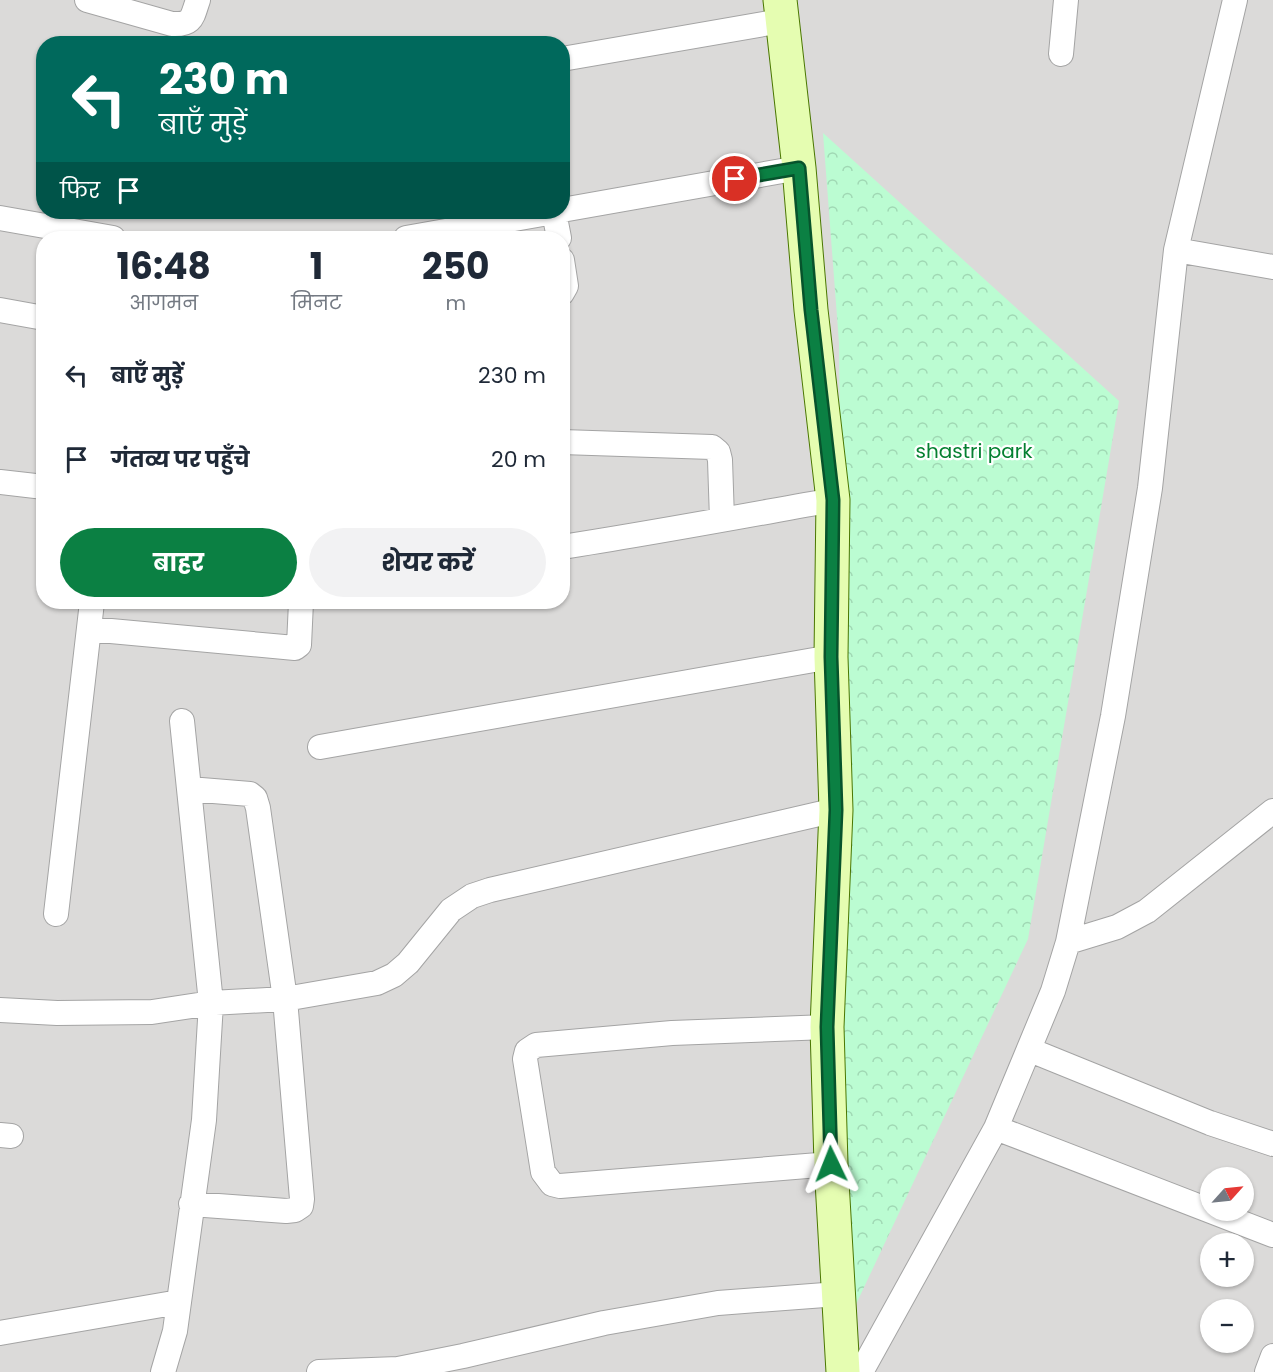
<!DOCTYPE html>
<html lang="hi">
<head>
<meta charset="utf-8">
<style>
  :root { --surface:#fff; --page:#f2f2f3; --text:#1f2937; --muted:#747a83; --accent:#0b8043 }
  body { margin:0; font-family:Poppins,"Noto Sans Devanagari",sans-serif; background:var(--page); color:var(--text); height:100vh; display:flex; flex-direction:column; font-size:22px; white-space:nowrap }
  * { box-sizing:border-box; margin:0 }
  p { font-size:20px; color:var(--muted) }
  .icon { flex:none; width:33px; height:33px; fill:none; stroke:currentColor; stroke-width:2; stroke-linecap:round; stroke-linejoin:round }
  .map { position:relative; flex:1; overflow:hidden }
  .side { position:absolute; left:36px; top:231px; width:534px; height:378px; display:flex; flex-direction:column; background:var(--surface); border-radius:24px; box-shadow:0 2px 4px #0004 }
  .side>* { flex:none }
  .banner { position:absolute; left:36px; top:36px; width:534px; height:183px; border-radius:24px; box-shadow:0 2px 4px #0004; background:#00695c; color:#fff; overflow:hidden }
  .needle { width:39px; rotate:63deg }
  .controls { position:absolute; left:1200px; top:1167px; display:grid; gap:12px }
  .controls a { display:grid; place-items:center; width:54px; height:54px; border-radius:50%; background:var(--surface); box-shadow:0 2px 4px #0004; font-size:30px }
  .pin { position:absolute; display:grid; place-items:center; width:51px; height:51px; color:#fff; margin:-26px; border:3px solid #fff; border-radius:50%; box-shadow:0 2px 6px #0007 }
  .me { position:absolute; width:66px; margin:-33px; rotate:358deg; stroke-linejoin:round; filter:drop-shadow(0 0 4px #0008) }
  .turn { display:flex; align-items:center; gap:21px; height:126px; padding:0 24px; font-size:27px }
  .turn .icon { width:78px; height:78px; stroke-width:2.5 }
  .turn b { display:block; font-size:42px; line-height:51px }
  .then { display:flex; align-items:center; height:57px; padding:0 24px; background:#0003; gap:12px; font-size:22px }
  .eta { display:flex; justify-content:space-evenly; align-items:center; height:102px; text-align:center }
  .eta b { font-size:36px; font-weight:700; line-height:42px }
  .cta { display:flex; gap:12px; margin-top:auto; padding:12px 24px }
  .cta a { flex:1; height:69px; border-radius:36px; background:var(--accent); color:#fff; font-size:24px; font-weight:700; line-height:69px; text-align:center }
  .cta a+a { background:var(--page); color:var(--text) }
  ul { padding:0; list-style:none }
  li { display:flex; align-items:center; gap:18px; height:84px; padding:0 24px }
  li div { flex:1 }
  li b { display:block; font-size:22px }
  li em { font-style:normal }
  .map>svg:first-child { display:block }
  .residential { fill:#dbdad9; fill-rule:evenodd }
  .park { fill:url(#park-crowns) }
  .lines { fill:none; stroke-linecap:round; stroke-linejoin:round }
  .street-casing { stroke:#a4a4a4; stroke-width:26 }
  .secondary-casing { stroke:#4a7700; stroke-width:35 }
  .street { stroke:#fff; stroke-width:24 }
  .secondary { stroke:#e5fdb1; stroke-width:33 }
  .route-casing { stroke:#07532c; stroke-width:15 }
  .route { stroke:#0b8043; stroke-width:10 }
  .labels { text-anchor:middle; dominant-baseline:central; stroke-width:4.5; stroke-linejoin:round; paint-order:stroke }
  .park-label { font-size:20px; fill:#058031; stroke:#fff }
</style>
</head>
<body>
<div class="map">
<svg width="1273" height="1372" viewBox="0 0 1273 1372">
  <defs>
    <pattern id="park-crowns" width="20" height="18" patternUnits="userSpaceOnUse" patternTransform="scale(1.5)"><rect width="20" height="18" fill="#bbfcd2"/><path d="M2 6a3 3 0 1 1 6 0M12 15a3 3 0 1 1 6 0" fill="none" stroke="#a0d8b4"/></pattern>
  </defs>
  <rect width="100%" height="100%" fill="#efeee2"/>
  <!-- residential -->
  <path class="residential" d="M0 0H1273V1372H0ZM44 44H562V212H44ZM44 238H562V602H44ZM1210 1178H1244V1210H1210ZM1210 1244H1244V1276H1210ZM1210 1310H1244V1342H1210Z"/>
  <!-- park -->
  <path class="park" d="M823 133 1119 401 1028 939 842 1334 844 873 839 343Z"/>
  <g class="lines">
    <!-- street casing -->
    <g class="street-casing">
      <path id="street" d="M87 0 172 24C193 25 192 17 198 0
        M1061 54 1066 0
        M562 59 781 21
        M562 210 799 168
        M0 218 113 238
        M406 238 554 212 559 238
        M1176 250 1273 267
        M562 260 566 286 562 293
        M0 310 44 318
        M562 442 712 447 718 452 720 460 722 519
        M0 482 44 487
        M562 547C653 533 743 516 833 500
        M89 629 295 648 299 645 301 602
        M182 721 211 1003 285 999 377 983 394 975 408 963 451 910 472 896 490 890 836 810
        M320 747 831 657
        M189 789 250 794 255 798 258 808 285 999 302 1199 301 1206 295 1210 286 1211 191 1204
        M56 914 92 602
        M1068 942 1117 927 1147 911 1273 811
        M0 1010 57 1013 152 1012 211 1003 204 1120 175 1331 163 1372
        M827 1027 672 1033 536 1045 527 1051 525 1059 543 1172 552 1184 560 1186 831 1164
        M1030 1050 1210 1123 1273 1144
        M996 1128 1273 1235
        M0 1135 11 1136
        M0 1333 179 1302
        M319 1372 398 1369 463 1356 604 1323 718 1303 838 1294
        M861 1372 996 1128 1053 991 1068 942 1113 716 1150 488 1176 250 1235 0
        M1267 1372 1273 1356"/>
    </g>
    <!-- secondary casing -->
    <g class="secondary-casing">
      <path id="secondary" d="M780 0 799 168 811 310 833 500 831 657 836 810 827 1027 831 1164 843 1372"/>
    </g>
    <!-- street -->
    <use href="#street" class="street"/>
    <!-- secondary -->
    <use href="#secondary" class="secondary"/>
  </g>
  <g class="lines">
    <!-- route casing -->
    <g class="route-casing">
      <path id="route" d="M735 179 799 168 811 310 833 500 831 657 836 810 827 1027 831 1164"/>
    </g>
    <!-- route -->
    <use href="#route" class="route"/>
  </g>
  <g class="labels">
    <!-- park labels -->
    <g class="park-label">
      <text x="974" y="451">shastri park</text>
    </g>
  </g>
</svg>
<div class="controls">
<a><svg class="needle" viewBox="-14 -14 28 28"><path d="M0-13l5 13h-10z" fill="#e53935"/><path d="M0 13l5-13h-10z" fill="#747a83"/></svg></a>
<a>+</a>
<a>−</a>
</div>
<div class="pin" style="left:735px;top:179px;background:#d93025"><svg class="icon" aria-label="arrive" viewBox="0 0 24 24"><path d="M6 21V4h12l-3 4 3 4H6"/></svg></div>
<svg class="me" style="left:831px;top:1164px" viewBox="-20 -20 40 40"><path d="M0-17L14 15 0 8-14 15z" fill="#0b8043" stroke="#fff" stroke-width="4"/></svg>
<div class="banner">
<div class="turn"><svg class="icon" aria-label="left" viewBox="0 0 24 24"><path d="M17 20v-9H6M10 6l-5 5 5 5"/></svg><div><b>230 m</b>बाएँ मुड़ें</div></div>
<div class="then">फिर<svg class="icon" aria-label="arrive" viewBox="0 0 24 24"><path d="M6 21V4h12l-3 4 3 4H6"/></svg></div>
</div>
<section class="side">
<div class="eta">
<div><b>16:48</b><p>आगमन</p></div>
<div><b>1</b><p>मिनट</p></div>
<div><b>250</b><p>m</p></div>
</div>
<ul>
<li><svg class="icon" aria-label="left" viewBox="0 0 24 24"><path d="M17 20v-9H6M10 6l-5 5 5 5"/></svg><div><b>बाएँ मुड़ें</b></div><em>230 m</em></li>
<li><svg class="icon" aria-label="arrive" viewBox="0 0 24 24"><path d="M6 21V4h12l-3 4 3 4H6"/></svg><div><b>गंतव्य पर पहुँचे</b></div><em>20 m</em></li>
</ul>
<div class="cta"><a>बाहर</a><a>शेयर करें</a></div>
</section>
</div>
</body>
</html>
